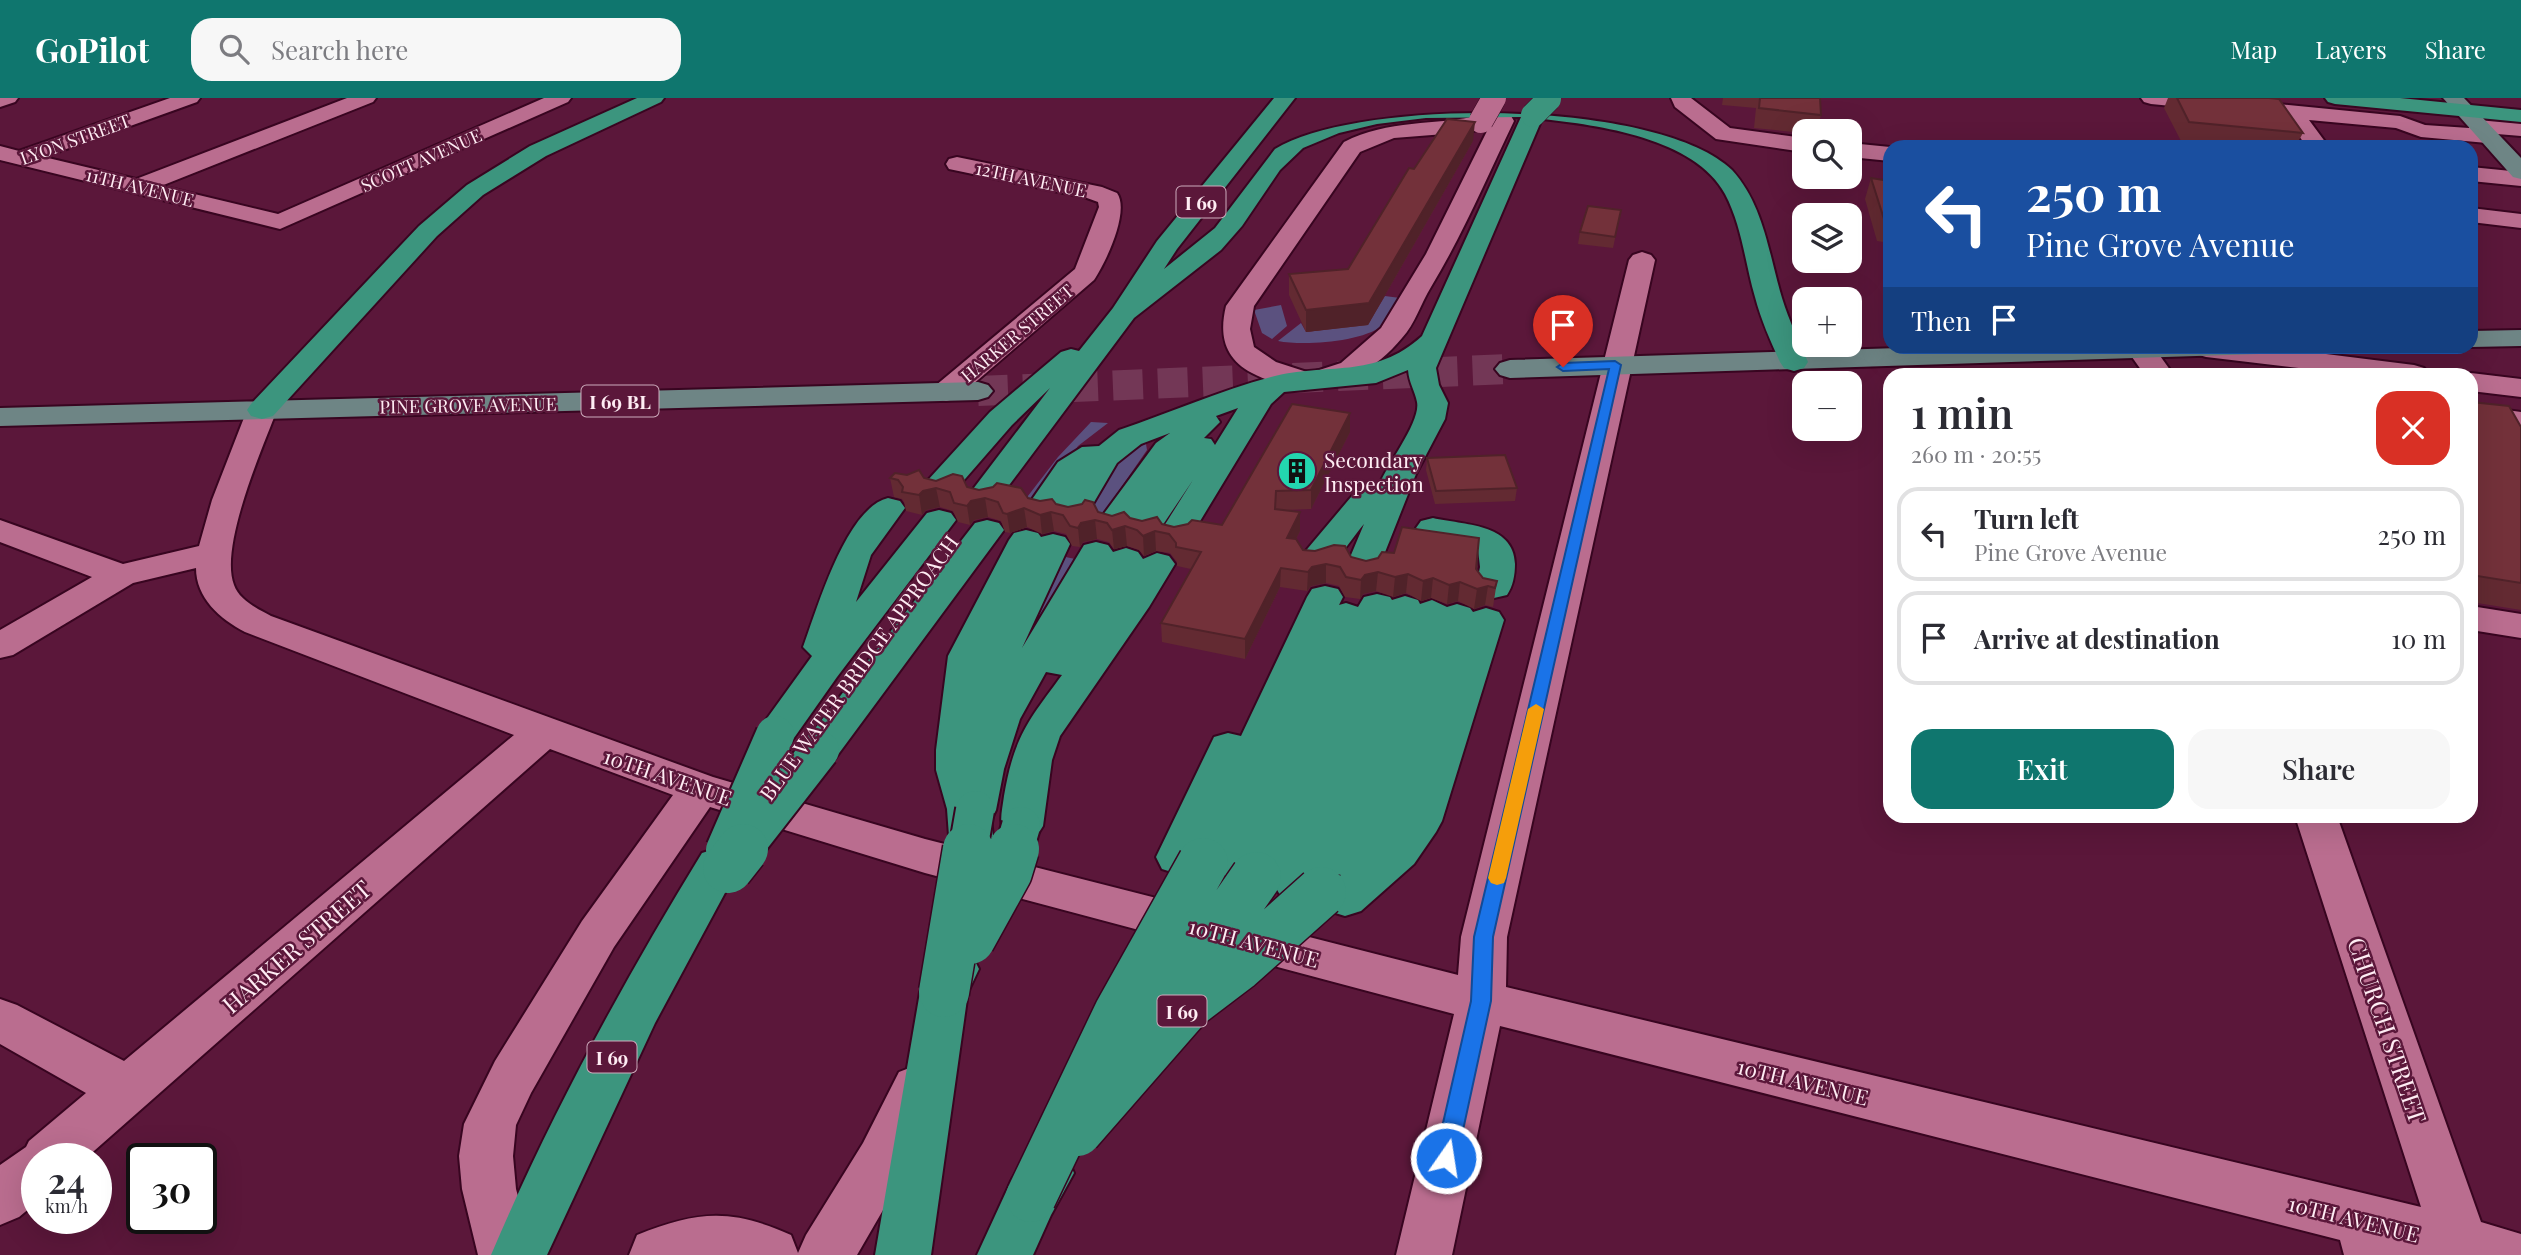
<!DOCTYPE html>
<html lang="en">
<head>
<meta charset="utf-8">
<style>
  :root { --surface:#fff; --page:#f7f7f7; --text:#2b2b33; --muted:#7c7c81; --line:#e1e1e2; --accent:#0f766e }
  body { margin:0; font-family:"Playfair Display",serif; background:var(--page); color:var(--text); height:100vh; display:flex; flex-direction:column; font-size:26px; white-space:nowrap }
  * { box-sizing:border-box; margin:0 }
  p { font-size:23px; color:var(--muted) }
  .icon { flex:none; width:38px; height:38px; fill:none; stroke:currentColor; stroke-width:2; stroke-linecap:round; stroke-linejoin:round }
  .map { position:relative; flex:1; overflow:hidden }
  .sheet { position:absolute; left:1883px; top:270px; width:595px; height:455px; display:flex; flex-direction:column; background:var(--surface); border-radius:21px; box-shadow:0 7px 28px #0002 }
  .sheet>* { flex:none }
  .banner { position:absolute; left:1883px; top:42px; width:595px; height:214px; border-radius:21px; box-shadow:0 7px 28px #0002; background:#1a4fa0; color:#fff; overflow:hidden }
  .buttons { position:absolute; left:1792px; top:21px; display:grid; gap:14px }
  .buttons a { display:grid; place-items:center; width:70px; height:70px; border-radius:14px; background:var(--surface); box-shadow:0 7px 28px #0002; font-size:35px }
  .speed { position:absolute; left:21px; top:1045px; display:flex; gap:14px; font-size:35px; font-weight:700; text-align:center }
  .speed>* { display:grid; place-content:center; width:91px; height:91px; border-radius:50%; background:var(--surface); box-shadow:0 7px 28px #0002; line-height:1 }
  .speed small { font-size:18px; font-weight:400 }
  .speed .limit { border:4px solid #111; border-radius:10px; background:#fff; color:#111 }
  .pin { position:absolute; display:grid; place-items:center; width:60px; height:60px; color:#fff; margin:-72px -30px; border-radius:50% 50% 50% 0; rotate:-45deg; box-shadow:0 0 7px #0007 }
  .pin .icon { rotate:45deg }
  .me { position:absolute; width:77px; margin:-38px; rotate:13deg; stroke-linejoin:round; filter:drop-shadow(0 0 5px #0008) }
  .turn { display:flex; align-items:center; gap:24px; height:147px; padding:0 28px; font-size:32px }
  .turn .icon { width:91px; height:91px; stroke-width:2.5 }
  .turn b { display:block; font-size:49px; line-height:60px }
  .then { display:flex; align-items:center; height:66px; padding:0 28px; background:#0003; gap:14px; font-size:26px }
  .round { display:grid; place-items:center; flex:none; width:74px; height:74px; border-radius:21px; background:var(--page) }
  .summary { display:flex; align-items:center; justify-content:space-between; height:119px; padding:0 28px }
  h1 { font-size:42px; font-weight:600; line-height:52px }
  .action { display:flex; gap:14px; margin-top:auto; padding:14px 28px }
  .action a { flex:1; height:80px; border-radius:21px; background:var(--accent); color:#fff; font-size:28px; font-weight:600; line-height:80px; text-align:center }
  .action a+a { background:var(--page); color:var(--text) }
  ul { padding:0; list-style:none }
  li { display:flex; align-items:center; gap:21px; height:94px; margin:0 14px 10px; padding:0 14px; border:4px solid var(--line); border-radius:21px }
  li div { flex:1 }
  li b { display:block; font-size:26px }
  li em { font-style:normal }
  header { display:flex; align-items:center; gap:42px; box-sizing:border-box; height:98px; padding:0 35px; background:var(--accent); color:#fff }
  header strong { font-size:33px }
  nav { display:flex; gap:38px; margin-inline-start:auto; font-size:24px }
  .search { width:490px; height:63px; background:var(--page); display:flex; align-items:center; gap:18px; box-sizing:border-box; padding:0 24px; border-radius:21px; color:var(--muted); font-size:26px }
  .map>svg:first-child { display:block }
  .green { fill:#5b517f }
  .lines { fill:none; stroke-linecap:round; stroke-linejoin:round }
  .major-tunnel { stroke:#733756; stroke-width:30; stroke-dasharray:30 15; stroke-linecap:butt }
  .minor-casing { stroke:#380520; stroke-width:4 }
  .major-casing { stroke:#380520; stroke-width:4 }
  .highway-casing { stroke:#380520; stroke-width:4 }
  .minor { fill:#ba6d8f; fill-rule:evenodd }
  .major { fill:#6e8585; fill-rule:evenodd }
  .highway { fill:#3c957e; fill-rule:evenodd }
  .minor-bridge-casing { stroke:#380520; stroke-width:25; stroke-linecap:butt }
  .highway-bridge-far2-casing { stroke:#380520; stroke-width:25; stroke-linecap:butt }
  .highway-bridge-far1-casing { stroke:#380520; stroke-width:42; stroke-linecap:butt }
  .highway-bridge-casing { stroke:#380520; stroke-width:53; stroke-linecap:butt }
  .minor-bridge { stroke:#ba6d8f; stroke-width:24 }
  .highway-bridge-far2 { stroke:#3c957e; stroke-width:24 }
  .highway-bridge-far1 { stroke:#3c957e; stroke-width:38 }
  .highway-bridge { stroke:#3c957e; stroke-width:50 }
  .wall { fill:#632a32 }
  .shaded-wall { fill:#502229 }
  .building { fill:#73313a; stroke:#502229; stroke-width:2 }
  .route { fill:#1a73e8; stroke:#114b97; stroke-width:2 }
  .slow { fill:#f59e0b }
  .labels { text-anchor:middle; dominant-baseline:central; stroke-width:5; stroke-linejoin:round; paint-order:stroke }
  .far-street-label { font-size:18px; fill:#feecf3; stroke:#5b173a }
  .shield { fill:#5b173a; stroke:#cdacbc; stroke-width:2 }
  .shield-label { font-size:19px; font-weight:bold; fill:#feecf3 }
  .poi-label { font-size:21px; fill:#feecf3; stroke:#5b173a; text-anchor:start }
  .street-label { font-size:21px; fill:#feecf3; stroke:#5b173a }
  .near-street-label { font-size:24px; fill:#feecf3; stroke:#5b173a }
</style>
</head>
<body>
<header>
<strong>GoPilot</strong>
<div class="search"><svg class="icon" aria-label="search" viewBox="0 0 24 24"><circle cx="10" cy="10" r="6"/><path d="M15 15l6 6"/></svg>Search here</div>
<nav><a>Map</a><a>Layers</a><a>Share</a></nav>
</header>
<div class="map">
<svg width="2521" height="1157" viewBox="0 0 2521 1157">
  <rect width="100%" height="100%" fill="#5b173a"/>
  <!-- green -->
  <path class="green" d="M1385 198 1400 200C1395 209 1390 222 1382 228 1361 244 1304 248 1278 243L1301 225 1306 234 1368 226Z
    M1281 207 1287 228 1272 241 1262 235 1254 212Z
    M1091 324 1108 325 1078 348 1036 410 1021 407 1058 359Z
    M1146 346 1147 352 1098 423 1079 420C1098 388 1110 361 1146 346Z
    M1056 457 1080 462 1030 538 1027 537Z"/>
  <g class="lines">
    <!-- major-tunnel -->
    <path class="major-tunnel" d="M978 293 1510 271"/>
    <!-- minor casing -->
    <g class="minor-casing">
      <path id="minor" d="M0 0H18L15 4 0 9Z
        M170 0H200L197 4 44 59 136 81 347 0H376L373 4 161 88 278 116 544 0H571L568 4 280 131 0 62V48L19 53Z
        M1671 0H1691L1730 30 1804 40V54L1716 41 1675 9Z
        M2141 0H2216L2400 18 2425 27 2469 30 2470 23 2478 22 2521 26V38L2497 36 2495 43 2487 45 2421 39 2396 30 2309 22 2329 49H2307L2285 19 2151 6 2144 4Z
        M1481 17 1489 18 1492 23 1489 28 1470 34 1394 40 1360 54 1254 208 1250 231 1254 249 1276 264 1310 275 1341 265 1381 230 1426 156 1492 23 1495 18H1511L1514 23C1487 79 1463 136 1431 189 1421 205 1415 226 1402 240 1364 286 1307 304 1252 275 1224 260 1219 237 1226 208L1344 44C1388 21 1435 28 1481 17Z
        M1850 45 1890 49V63L1850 59Z
        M957 59 1102 89 1117 95C1130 113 1106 164 1094 182L957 300 946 303 935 300 931 294 935 288 1075 171 1099 109 1098 104 1087 100 949 71 946 66 949 61Z
        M2471 69 2521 74V88L2471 83Z
        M2471 110 2521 116V130L2471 124Z
        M1642 154 1651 157 1655 162 1507 839 1506 889 2421 1109 2295 718H2337L2481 1124 2521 1136V1157H2344L2340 1142 1500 928 1452 1157H1396L1454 916 925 775 710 709 614 849 531 995 516 1027 513 1058 516 1091 534 1157H478L462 1091 459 1058 464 1026 495 963 582 823 673 697 550 651 86 1060H37V1104L19 1119 0 1127V1067L26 1049 29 1043 86 995 0 946V901L17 907 124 963 514 637 245 534C220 521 196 500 196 470L133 485 13 557 0 560V532L92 479 0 444V422L123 466 199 448 212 402 247 312 251 306 262 303 273 306 277 312C262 351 219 449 234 487 239 502 258 511 271 518L713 679 925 741 1458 877 1461 839 1629 162 1633 157Z
        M2129 248H2153L2173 276H2144L2127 252Z
        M2193 248H2263L2414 267 2424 270 2429 276H2349L2206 259 2196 256Z
        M2471 275 2521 281V299L2471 293V276H2466Z
        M2471 307 2521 314V332L2471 325Z
        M2471 508 2521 516V540L2471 532Z
        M917 967 935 974 943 990 901 1081 857 1157H629L637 1137C697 1113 731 1110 791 1137L798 1155 806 1137 863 1045 899 974Z"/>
    </g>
    <!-- major casing -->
    <g class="major-casing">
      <path id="major" d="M2443 0H2464L2521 60V81L2513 79Z
        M2521 232V248L2471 249 2467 248H2471V233Z
        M1964 248H2273L2269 254 2259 256 1510 280 1500 277 1495 271 1500 265 1510 262Z
        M978 284 988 287 993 293 988 299 978 302 0 328V310Z"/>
    </g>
    <!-- highway casing -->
    <g class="highway-casing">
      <path id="highway" d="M637 0H664L661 4 546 58 483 97 437 138 273 318 262 321 251 318 247 312 251 306 419 128 467 87 530 48Z
        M1274 0H1295L1177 151 1164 171 1215 130 1275 51C1358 0 1657 0 1732 72 1764 107 1769 157 1782 200 1789 223 1799 243 1808 264L1804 270 1794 273 1784 270 1780 264C1770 242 1761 222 1755 199 1745 165 1742 128 1725 96 1695 40 1598 27 1542 21L1436 270 1439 287 1448 305 1445 321 1416 376 1376 477 1364 480 1352 477 1346 469 1364 426C1346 447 1333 477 1303 469L1298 462 1362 386 1380 385C1388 365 1421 323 1417 304 1415 293 1409 285 1408 272L1376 285 1284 294 1271 306 1188 443 1176 446 1164 443 1159 436 1193 382 1156 437 1144 440 1132 437 1127 430 1114 435 1102 432 1097 425 1156 345 1170 335 1141 346 1117 365 1083 423 1071 426 1059 423 1055 417 1043 420 1031 417 1026 410 1058 364 1082 349 1099 348 1119 332C1169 315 1219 293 1271 279 1327 264 1374 282 1422 238L1521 19 1426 20 1377 26 1339 35 1303 50 1280 72 1242 128 1221 152 1134 220 995 406 983 409 971 406 967 399 1050 290 1012 327 952 396 940 399 928 396 924 389 928 382 990 314 1061 254 1071 251 1079 253 1113 210 1157 143ZM1238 310 1215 347 1211 341 1204 340 1220 324 1216 318Z
        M2325 0H2400L2521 12V24L2335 6 2328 4Z
        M888 400 900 403 905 410 871 457 856 504 927 415 939 412 951 415 956 422 837 579 789 647 775 651 761 647 755 637 812 558 803 549C817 511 846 410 888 400Z
        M1433 420C1463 427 1514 425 1515 466 1515 477 1513 488 1507 497L1494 500 1481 497 1476 489 1480 469 1478 452 1471 448 1421 437 1416 430 1421 423Z
        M987 422 999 425 1004 432 834 662 820 666 806 662 800 652 806 642 975 425Z
        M1026 432 1038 435 1041 439 1053 436 1065 439 1070 446 1022 550 1084 447 1096 444 1108 447 1113 454 1126 450 1138 454 1143 461 1157 455 1169 458 1175 466 1149 509 1060 638 1052 662 1043 728 1036 739 1021 744 1006 739C998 725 1002 714 1004 698 1014 639 1028 623 1062 577L1046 574 1020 621 1004 671 996 712 991 722 993 738 986 750 971 754 956 750 949 738 947 711 936 672V652L948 558 1009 442 1014 435Z
        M1325 488 1338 491 1343 499 1339 507 1346 505 1358 509 1364 499 1377 496 1390 499 1392 502 1405 498 1418 502 1420 506 1432 502 1447 509 1457 506 1470 510 1473 514 1486 510 1499 514 1504 522 1442 723 1436 734 1414 766 1361 813 1345 818 1329 813 1322 800 1329 787 1341 777 1338 776C1319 797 1313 812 1283 802L1276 790 1279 786 1257 795 1240 787 1231 790 1215 785 1212 779 1203 782 1187 777 1185 774 1178 776 1162 771 1156 759 1214 639 1228 635 1241 638 1307 499 1312 491Z
        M718 750 734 755 740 767 655 925 547 1157H491C550 1018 623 884 702 755Z
        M955 851 972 857 979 871 968 894 931 1157H875L920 894 938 857Z
        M1047 1050 1066 1057 1074 1075 1051 1117 1033 1157H977L1012 1081 1028 1057Z"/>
    </g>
    <!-- minor -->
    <use href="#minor" class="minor"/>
    <!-- major -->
    <use href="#major" class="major"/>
    <!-- highway -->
    <use href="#highway" class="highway"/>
    <!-- minor-bridge casing -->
    <g class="minor-bridge-casing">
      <path id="minor-bridge" d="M1481 23 1494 0"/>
    </g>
    <!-- highway-bridge-far2 casing -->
    <g class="highway-bridge-far2-casing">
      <path id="highway-bridge-far2" d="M1533 17 1549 1"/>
    </g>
    <!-- highway-bridge-far1 casing -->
    <g class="highway-bridge-far1-casing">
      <path id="highway-bridge-far1" d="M725 752 775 637
        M742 752 820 652
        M968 752 975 712
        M1014 752 1021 728"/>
    </g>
    <!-- highway-bridge casing -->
    <g class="highway-bridge-casing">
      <path id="highway-bridge" d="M728 770 743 751
        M970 841 1007 774 1014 751
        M944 894 968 751
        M1168 906 1256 779
        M1077 1033 1188 906 1238 868 1321 794
        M1031 1099 1119 915 1203 765"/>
    </g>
    <!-- minor-bridge -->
    <use href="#minor-bridge" class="minor-bridge"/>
    <!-- highway-bridge-far2 -->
    <use href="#highway-bridge-far2" class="highway-bridge-far2"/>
    <!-- highway-bridge-far1 -->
    <use href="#highway-bridge-far1" class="highway-bridge-far1"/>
    <!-- highway-bridge -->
    <use href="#highway-bridge" class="highway-bridge"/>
  </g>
  <!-- wall -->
  <path class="wall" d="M1723 0H1821V17L1816 33H1804V35L1754 30 1756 10 1722 7Z
    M2168 0H2269L2303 35 2295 49H2237L2181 43 2164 10Z
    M1473 43 1368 227 1306 234 1289 197V176L1348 171 1414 71Z
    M1871 80 1890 83V145L1877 143 1865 101Z
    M1621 112 1613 150 1578 146 1580 134Z
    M2471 304 2521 329V512L2471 504Z
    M1350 334 1311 411 1285 412 1300 433 1296 441 1303 452 1351 459 1366 463 1476 471 1483 480 1497 483 1493 509 1485 507 1474 511 1458 503 1447 506 1431 500 1421 503 1406 495 1393 499 1376 493 1363 496 1360 501 1345 499 1339 488 1326 485 1311 488 1307 493 1280 489 1245 561 1162 544 1161 525 1191 471 1177 468V464L1170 455 1156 453 1144 458 1139 452 1127 448 1114 451 1109 444 1097 441 1083 444 1080 449 1072 448 1066 436 1054 433 1042 436 1027 429 1010 435 1005 434 1001 423 988 419 974 422 970 427 958 424 953 413 940 409 926 412 922 417 906 413 904 404 902 401 894 399 890 380 907 377 924 380 979 392 1028 400 1068 409 1098 414 1112 418 1130 420 1174 429 1222 427Z
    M1427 360 1517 390 1515 403 1435 406 1426 372Z"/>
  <!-- shaded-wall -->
  <path class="shaded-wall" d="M1475 24 1473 43 1368 227 1306 234V212L1369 205Z
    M1350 315V334L1311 411V392Z
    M936 390 940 409 926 412 922 417 919 397 923 393Z
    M985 400 988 419 974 422 970 427 967 408 971 403Z
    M1024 410 1027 429 1010 435 1007 416Z
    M1051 414 1054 433 1042 436 1040 417Z
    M1300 414V433L1287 459V440Z
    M1095 422 1097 441 1083 444 1080 449 1078 430 1081 425Z
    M1125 428 1127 448 1114 451 1112 432Z
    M1155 433 1156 453 1144 458 1143 438Z
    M1326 466V485L1311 488 1307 493 1308 474 1312 469Z
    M1281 470 1280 489 1245 561V541Z
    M1378 474 1376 493 1363 496 1360 501 1361 482 1365 477Z
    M1408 476 1406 495 1393 499 1395 479Z
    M1433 480 1431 500 1421 503 1423 483Z
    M1460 484 1458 503 1447 506 1449 487Z
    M1488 488 1485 507 1474 511 1477 491Z"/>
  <!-- building -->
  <path class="building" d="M1760 0H1820L1821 17 1759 10Z
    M2177 0H2269L2279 1 2303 35 2189 24Z
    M1447 21 1475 24 1369 205 1306 212 1289 176 1348 171 1409 70 1414 71Z
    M1871 80 1890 83V122L1884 121Z
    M1588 108 1621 112 1615 139 1580 134Z
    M2471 304 2509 308 2521 329V485L2471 477Z
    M1292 306 1350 315 1311 392 1276 393 1275 411 1300 414 1287 440 1296 441 1303 452 1315 453 1334 447 1345 448 1351 459 1366 463 1378 460 1382 454 1394 455 1402 429 1479 440 1476 471 1483 480 1497 483 1495 490 1488 488 1477 491 1460 484 1449 487 1433 480 1423 483 1408 476 1395 479 1378 474 1365 477 1361 482 1346 479 1340 469 1326 466 1312 469 1308 474 1281 470 1245 541 1161 525 1201 454 1176 449V445L1169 436 1155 433 1143 438 1137 432 1125 428 1112 432 1107 425 1095 422 1081 425 1078 430 1070 428 1063 417 1051 414 1040 417 1024 410 1007 416 1003 415 998 404 985 400 971 403 967 408 954 405 950 394 936 390 923 393 919 397 902 394 903 389 898 382 890 380 895 375 907 377 919 372 924 380 936 383 953 376 962 378 967 389 979 392 993 389 997 385 1021 390 1028 400 1040 403 1052 401 1056 406 1068 409 1082 406 1085 402 1093 404 1098 414 1112 418 1124 414 1130 420 1142 423 1157 419 1162 426 1174 429 1188 426 1192 422 1222 427Z
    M1505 357 1517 390 1436 393 1427 360Z"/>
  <!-- route -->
  <path class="route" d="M1615 263 1621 267 1493 839 1491 903 1457 1060 1453 1067 1446 1070 1438 1067 1435 1060 1471 903 1474 839 1609 271 1563 273 1557 269 1563 265Z"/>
  <!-- slow -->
  <path class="slow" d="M1536 606 1544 611 1506 780 1504 785 1497 787 1491 785 1488 780 1528 611Z"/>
  <!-- icons -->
  <defs>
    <g id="building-disc" transform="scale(2.0125)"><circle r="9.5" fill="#23d5af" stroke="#5b173a"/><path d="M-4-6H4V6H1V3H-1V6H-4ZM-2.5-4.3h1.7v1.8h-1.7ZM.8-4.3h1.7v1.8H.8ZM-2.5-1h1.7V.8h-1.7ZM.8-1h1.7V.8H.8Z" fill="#111"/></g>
  </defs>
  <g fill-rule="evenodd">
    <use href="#building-disc" x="1297" y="373"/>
  </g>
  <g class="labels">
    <!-- far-street labels -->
    <g class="far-street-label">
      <text transform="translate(75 41) rotate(-20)">LYON STREET</text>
      <text transform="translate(421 62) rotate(-24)">SCOTT AVENUE</text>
      <text transform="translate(1031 81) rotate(12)">12TH AVENUE</text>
      <text transform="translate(140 89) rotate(14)">11TH AVENUE</text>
      <text transform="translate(1017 235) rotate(-40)">HARKER STREET</text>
      <text transform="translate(468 307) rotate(-1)">PINE GROVE AVENUE</text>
    </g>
    <!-- shield labels -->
    <g class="shield">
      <rect x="1176.5" y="88.5" width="49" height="31" rx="5"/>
      <rect x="581.5" y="287.5" width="77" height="31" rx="5"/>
      <rect x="1157.5" y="897.5" width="49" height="31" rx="5"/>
      <rect x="587.5" y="943.5" width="49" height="31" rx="5"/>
    </g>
    <g class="shield-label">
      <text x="1201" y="104">I 69</text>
      <text x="620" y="303">I 69 BL</text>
      <text x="1182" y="913">I 69</text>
      <text x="612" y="959">I 69</text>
    </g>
    <!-- poi labels -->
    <g class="poi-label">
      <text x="1324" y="361">Secondary<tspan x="1324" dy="24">Inspection</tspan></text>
    </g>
    <!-- street labels -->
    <g class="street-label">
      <text transform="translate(858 569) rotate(-54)">BLUE WATER BRIDGE APPROACH</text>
      <text transform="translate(668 678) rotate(19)">10TH AVENUE</text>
      <text transform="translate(1254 844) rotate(15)">10TH AVENUE</text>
      <text transform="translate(1803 983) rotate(14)">10TH AVENUE</text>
      <text transform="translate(2354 1120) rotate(14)">10TH AVENUE</text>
    </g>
    <!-- near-street labels -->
    <g class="near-street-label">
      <text transform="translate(296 848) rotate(-41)">HARKER STREET</text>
      <text transform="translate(2388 932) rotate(71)">CHURCH STREET</text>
    </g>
  </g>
</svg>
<div class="buttons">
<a><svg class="icon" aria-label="search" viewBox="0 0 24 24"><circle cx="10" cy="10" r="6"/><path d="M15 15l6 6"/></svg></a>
<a><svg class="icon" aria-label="layers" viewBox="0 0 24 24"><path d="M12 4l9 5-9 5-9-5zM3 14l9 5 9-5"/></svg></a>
<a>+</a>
<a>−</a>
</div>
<div class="speed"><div>24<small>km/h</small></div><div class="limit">30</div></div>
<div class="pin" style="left:1563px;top:269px;background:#d93025"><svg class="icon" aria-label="arrive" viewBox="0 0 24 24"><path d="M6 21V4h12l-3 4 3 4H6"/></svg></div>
<svg class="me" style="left:1446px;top:1060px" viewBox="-20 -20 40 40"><circle r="17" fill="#1a73e8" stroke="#fff" stroke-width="3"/><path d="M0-11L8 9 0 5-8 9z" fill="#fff"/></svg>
<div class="banner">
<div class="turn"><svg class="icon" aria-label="left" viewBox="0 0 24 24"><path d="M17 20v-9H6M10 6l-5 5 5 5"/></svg><div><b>250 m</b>Pine Grove Avenue</div></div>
<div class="then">Then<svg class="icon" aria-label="arrive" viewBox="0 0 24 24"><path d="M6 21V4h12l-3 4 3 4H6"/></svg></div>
</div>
<section class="sheet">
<div class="summary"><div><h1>1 min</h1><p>260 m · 20:55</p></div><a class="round" style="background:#d93025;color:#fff"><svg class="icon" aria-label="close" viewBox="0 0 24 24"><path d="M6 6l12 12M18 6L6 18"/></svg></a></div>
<ul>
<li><svg class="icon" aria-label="left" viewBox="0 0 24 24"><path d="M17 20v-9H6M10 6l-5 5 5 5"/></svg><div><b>Turn left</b><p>Pine Grove Avenue</p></div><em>250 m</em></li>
<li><svg class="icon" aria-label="arrive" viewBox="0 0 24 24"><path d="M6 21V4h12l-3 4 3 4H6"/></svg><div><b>Arrive at destination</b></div><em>10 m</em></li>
</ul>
<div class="action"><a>Exit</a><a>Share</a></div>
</section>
</div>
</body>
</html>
